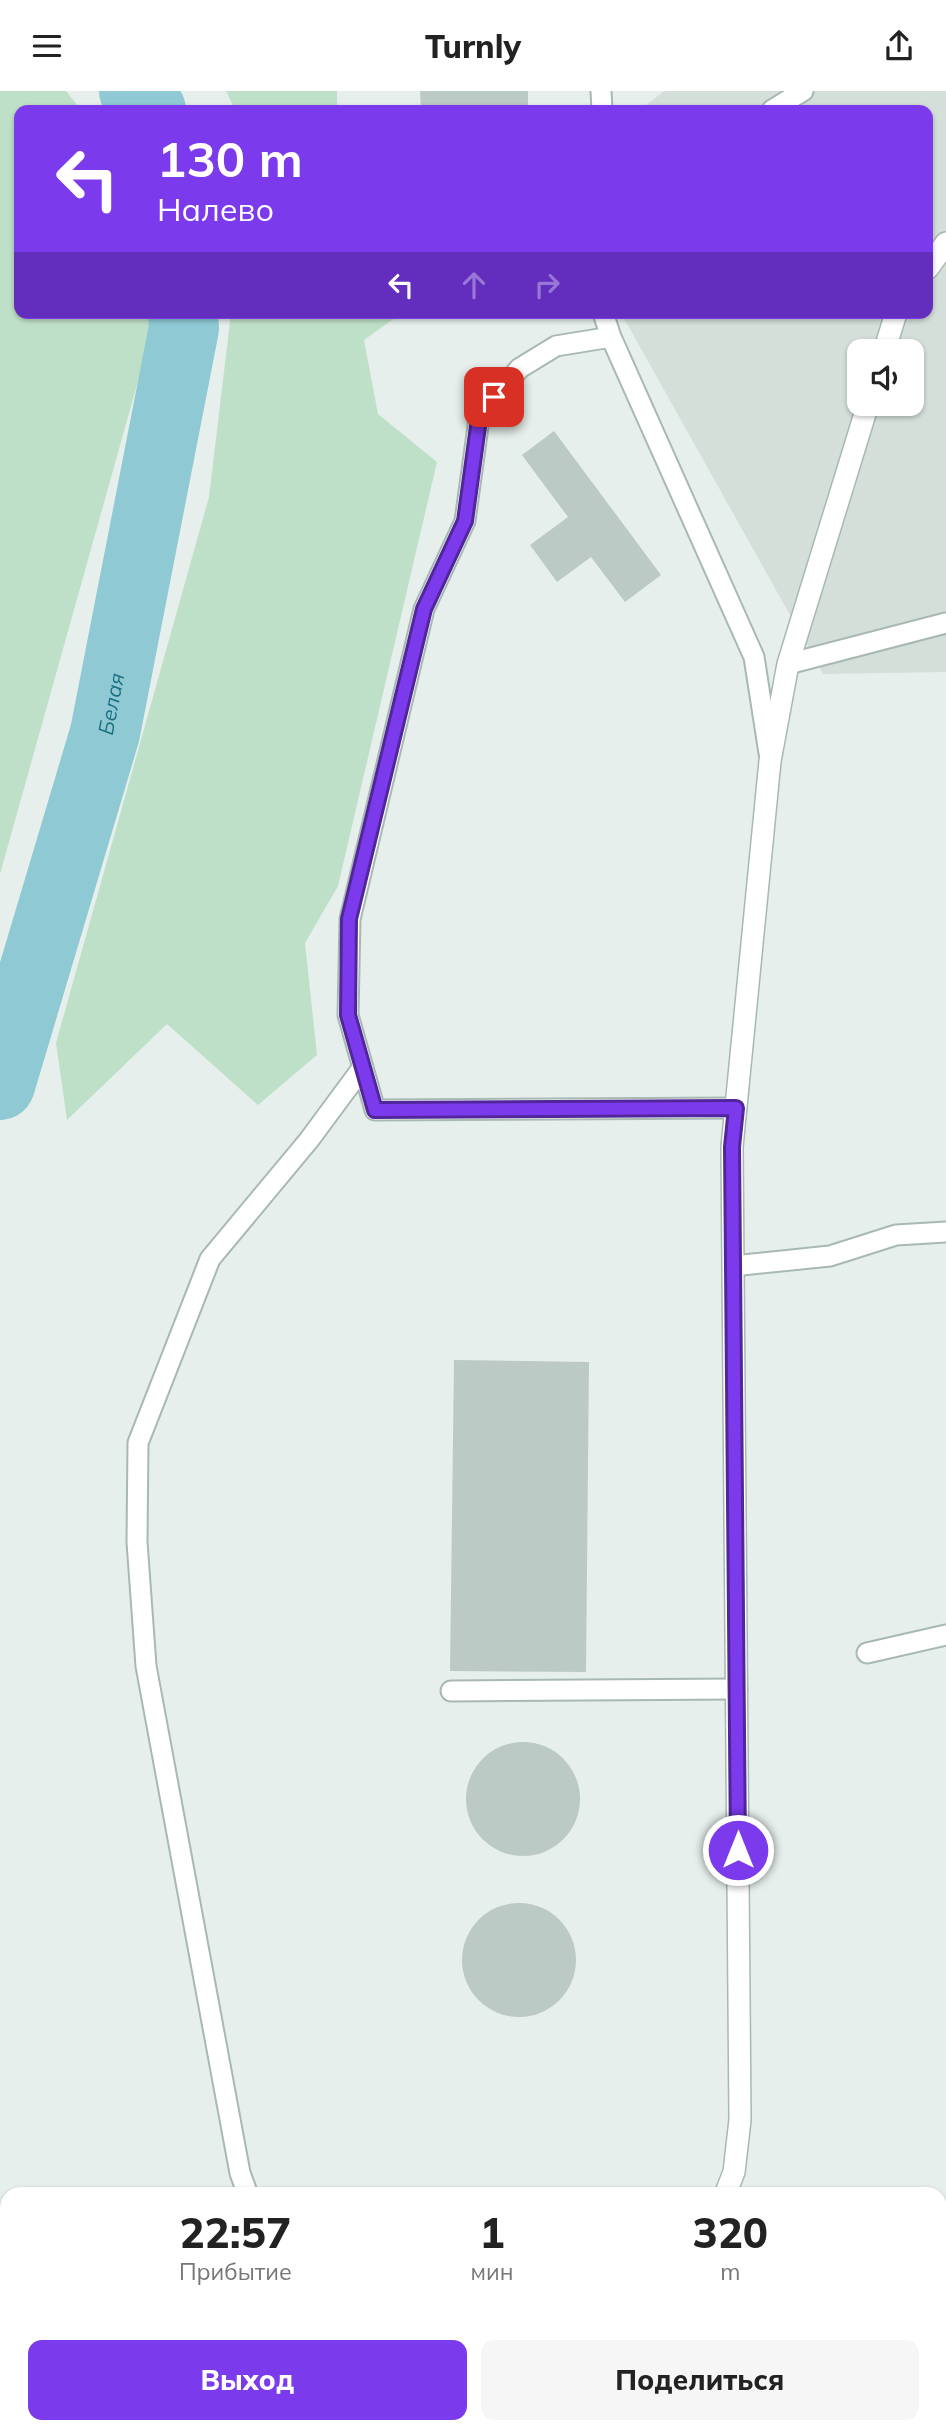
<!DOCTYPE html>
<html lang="ru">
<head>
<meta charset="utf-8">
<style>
  :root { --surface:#fff; --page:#f6f6f6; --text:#222; --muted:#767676; --accent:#7c3aed }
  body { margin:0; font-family:Mulish,sans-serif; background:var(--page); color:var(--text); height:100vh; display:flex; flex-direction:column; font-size:26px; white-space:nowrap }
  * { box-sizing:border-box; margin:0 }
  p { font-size:23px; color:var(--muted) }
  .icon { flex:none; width:38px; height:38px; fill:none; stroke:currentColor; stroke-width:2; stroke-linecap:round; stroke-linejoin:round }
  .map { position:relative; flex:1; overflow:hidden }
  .drawer { position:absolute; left:0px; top:2096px; width:947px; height:247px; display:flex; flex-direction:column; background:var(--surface); border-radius:21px 21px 0 0; box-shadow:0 2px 5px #0004 }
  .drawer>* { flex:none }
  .guide { position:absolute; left:14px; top:14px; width:919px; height:214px; border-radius:14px; box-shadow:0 2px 5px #0004; background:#7c3aed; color:#fff; overflow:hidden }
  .tools { position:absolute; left:847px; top:248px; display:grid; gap:14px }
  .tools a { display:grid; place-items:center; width:77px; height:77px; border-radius:14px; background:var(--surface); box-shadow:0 2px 5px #0004; font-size:35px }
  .pin { position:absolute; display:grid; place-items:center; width:60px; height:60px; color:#fff; margin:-30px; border-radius:14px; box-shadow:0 4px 10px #0006 }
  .me { position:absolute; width:77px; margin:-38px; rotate:0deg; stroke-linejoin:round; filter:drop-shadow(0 0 5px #0008) }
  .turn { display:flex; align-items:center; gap:24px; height:147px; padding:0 28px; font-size:32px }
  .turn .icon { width:91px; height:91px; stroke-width:2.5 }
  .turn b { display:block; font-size:49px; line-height:60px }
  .lanes { display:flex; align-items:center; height:66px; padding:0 28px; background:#0003; justify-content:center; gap:35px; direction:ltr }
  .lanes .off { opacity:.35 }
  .eta { display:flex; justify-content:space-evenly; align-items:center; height:119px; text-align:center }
  .eta b { font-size:42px; font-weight:800; line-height:49px }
  .action { display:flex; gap:14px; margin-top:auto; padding:14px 28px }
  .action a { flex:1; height:80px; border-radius:14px; background:var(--accent); color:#fff; font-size:28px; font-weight:800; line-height:80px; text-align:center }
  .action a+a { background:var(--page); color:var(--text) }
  header { display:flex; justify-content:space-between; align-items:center; height:91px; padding:0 28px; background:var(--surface); font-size:32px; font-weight:800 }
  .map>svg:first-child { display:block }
  .built { fill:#d4dfda; fill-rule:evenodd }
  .green { fill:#bfe0c8 }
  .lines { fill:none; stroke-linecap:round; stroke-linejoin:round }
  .river { stroke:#8ec9d4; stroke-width:70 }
  .building { fill:#bbcac4 }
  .lane-casing { stroke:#a8b8b2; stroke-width:23 }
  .street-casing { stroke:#a8b8b2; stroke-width:24 }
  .lane { stroke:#fff; stroke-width:19 }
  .street { stroke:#fff; stroke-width:21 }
  .route-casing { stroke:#51269a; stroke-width:18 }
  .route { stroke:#7c3aed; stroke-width:12 }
  .labels { text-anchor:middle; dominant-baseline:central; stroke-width:7; stroke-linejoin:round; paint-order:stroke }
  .water-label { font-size:21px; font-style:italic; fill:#1c6f80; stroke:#f7fbf9 }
</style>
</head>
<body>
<header><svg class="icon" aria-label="menu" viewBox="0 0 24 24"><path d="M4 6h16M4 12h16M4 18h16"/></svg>Turnly<svg class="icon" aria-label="share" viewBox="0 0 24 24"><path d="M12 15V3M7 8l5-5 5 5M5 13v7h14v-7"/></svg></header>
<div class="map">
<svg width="946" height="2342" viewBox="0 0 946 2342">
  <rect width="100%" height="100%" fill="#e6efeb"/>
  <!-- built -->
  <path class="built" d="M664 0H946V581L823 583 621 222H928V19H640ZM859 261H912V313H859Z"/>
  <!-- green -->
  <path class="green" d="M0 0H66L81 19H19V222H152L154 233 0 783Z
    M226 0H337V19H235Z
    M231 222H402L364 249 378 323 437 371 338 795 305 852 317 964 258 1014 167 933 67 1029 56 952 209 406Z"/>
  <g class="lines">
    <!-- river -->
    <g class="river">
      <path d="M134 0 151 19"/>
      <path id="s1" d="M0 994 105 642 184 237 183 222"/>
    </g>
  </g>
  <!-- building -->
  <path class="building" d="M420 0H528V19H421Z
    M554 340 661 484 625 511 591 466 557 491 530 454 568 426 522 364Z
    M454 1269 589 1271 586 1581 450 1580Z
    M466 1708a57 57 0 1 1 114 0a57 57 0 1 1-114 0Z
    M462 1869a57 57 0 1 1 114 0a57 57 0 1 1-114 0Z"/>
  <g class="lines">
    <!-- lane casing -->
    <g class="lane-casing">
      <path id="lane" d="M601 0 602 19
        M772 19 803 0
        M603 222 611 246 754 566 769 662
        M611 246 556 255 520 277 480 321 465 430 424 518 350 828 348 924 375 1019 736 1017
        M788 573 946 532
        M733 1175 830 1165 896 1144 946 1141
        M867 1562 946 1544
        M451 1600 737 1598
        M248 2104 240 2082 146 1575 137 1451 138 1352 210 1168 309 1049 363 976
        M373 2336 377 2342"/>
    </g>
    <!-- street casing -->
    <g class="street-casing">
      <path id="street" d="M928 177 946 152
        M884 261 896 222
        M725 2104 734 2081 740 2029 732 1056 770 670 788 573 868 313
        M565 2342 567 2336"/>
    </g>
    <!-- lane -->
    <use href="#lane" class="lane"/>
    <!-- street -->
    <use href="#street" class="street"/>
  </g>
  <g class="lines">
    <!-- route casing -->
    <g class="route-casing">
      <path id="route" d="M494 306 480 321 465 430 424 518 349 828 348 924 375 1019 736 1017 732 1056 738 1759"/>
    </g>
    <!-- route -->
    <use href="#route" class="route"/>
  </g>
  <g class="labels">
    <!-- water labels -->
    <g class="water-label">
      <text stroke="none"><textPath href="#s1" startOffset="397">Белая</textPath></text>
    </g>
  </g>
</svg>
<div class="tools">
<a><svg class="icon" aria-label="sound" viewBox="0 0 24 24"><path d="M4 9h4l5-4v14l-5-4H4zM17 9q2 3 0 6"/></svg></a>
</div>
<div class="pin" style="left:494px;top:306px;background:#d93025"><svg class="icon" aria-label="arrive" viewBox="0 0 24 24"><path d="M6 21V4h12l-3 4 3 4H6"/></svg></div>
<svg class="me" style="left:738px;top:1759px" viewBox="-20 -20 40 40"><circle r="17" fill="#7c3aed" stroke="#fff" stroke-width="3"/><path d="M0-11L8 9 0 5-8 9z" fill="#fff"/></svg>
<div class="guide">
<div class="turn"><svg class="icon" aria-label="left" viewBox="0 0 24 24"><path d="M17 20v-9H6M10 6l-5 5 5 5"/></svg><div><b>130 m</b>Налево</div></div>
<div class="lanes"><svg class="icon" aria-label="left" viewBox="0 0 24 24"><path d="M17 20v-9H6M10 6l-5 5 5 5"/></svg><svg class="icon off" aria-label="ahead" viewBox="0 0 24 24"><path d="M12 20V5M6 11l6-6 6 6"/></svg><svg class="icon off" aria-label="right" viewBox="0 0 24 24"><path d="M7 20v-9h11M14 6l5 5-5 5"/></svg></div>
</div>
<section class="drawer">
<div class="eta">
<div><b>22:57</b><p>Прибытие</p></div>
<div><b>1</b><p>мин</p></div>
<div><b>320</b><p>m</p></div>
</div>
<div class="action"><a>Выход</a><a>Поделиться</a></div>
</section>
</div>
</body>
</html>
